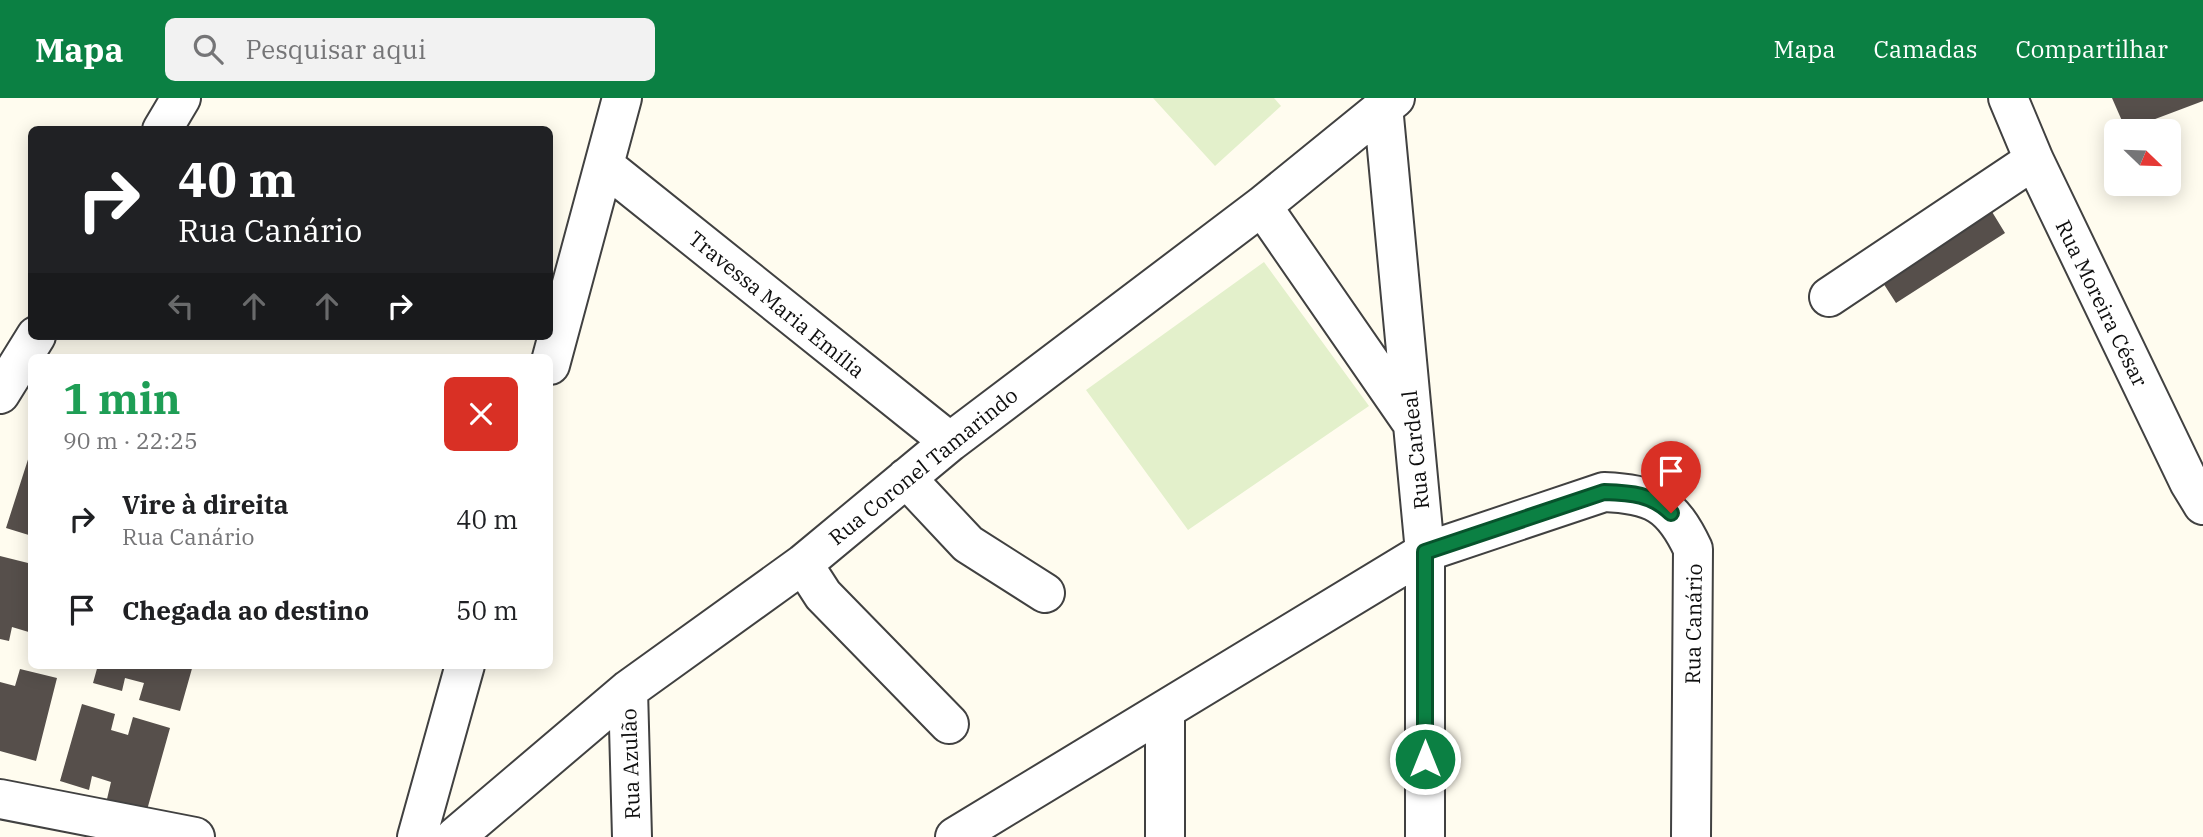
<!DOCTYPE html>
<html lang="pt">
<head>
<meta charset="utf-8">
<style>
  :root { --surface:#fff; --page:#f2f2f2; --text:#202124; --muted:#757577; --accent:#0b8043 }
  body { margin:0; font-family:"IBM Plex Serif",serif; background:var(--page); color:var(--text); height:100vh; display:flex; flex-direction:column; font-size:26px; white-space:nowrap }
  * { box-sizing:border-box; margin:0 }
  p { font-size:23px; color:var(--muted) }
  .icon { flex:none; width:38px; height:38px; fill:none; stroke:currentColor; stroke-width:2; stroke-linecap:round; stroke-linejoin:round }
  .map { position:relative; flex:1; overflow:hidden }
  .sheet { position:absolute; left:28px; top:256px; width:525px; height:315px; display:flex; flex-direction:column; background:var(--surface); border-radius:10px; box-shadow:0 4px 18px #0003 }
  .sheet>* { flex:none }
  .banner { position:absolute; left:28px; top:28px; width:525px; height:214px; border-radius:10px; box-shadow:0 4px 18px #0003; background:#202124; color:#fff; overflow:hidden }
  .needle { width:46px; rotate:113deg }
  .controls { position:absolute; left:2104px; top:21px; display:grid; gap:14px }
  .controls a { display:grid; place-items:center; width:77px; height:77px; border-radius:10px; background:var(--surface); box-shadow:0 4px 18px #0003; font-size:35px }
  .pin { position:absolute; display:grid; place-items:center; width:60px; height:60px; color:#fff; margin:-72px -30px; border-radius:50% 50% 50% 0; rotate:-45deg; box-shadow:0 0 7px #0007 }
  .pin .icon { rotate:45deg }
  .me { position:absolute; width:77px; margin:-38px; rotate:0deg; stroke-linejoin:round; filter:drop-shadow(0 0 5px #0008) }
  .turn { display:flex; align-items:center; gap:24px; height:147px; padding:0 35px; font-size:32px }
  .turn .icon { width:91px; height:91px; stroke-width:2.5 }
  .turn b { display:block; font-size:49px; line-height:60px }
  .lanes { display:flex; align-items:center; height:66px; padding:0 35px; background:#0003; justify-content:center; gap:35px; direction:ltr }
  .lanes .off { opacity:.35 }
  .round { display:grid; place-items:center; flex:none; width:74px; height:74px; border-radius:10px; background:var(--page) }
  .summary { display:flex; align-items:center; justify-content:space-between; height:119px; padding:0 35px }
  h1 { font-size:42px; font-weight:800; line-height:52px; color:#1e9e55 }
  ul { padding:0; list-style:none }
  li { display:flex; align-items:center; gap:21px; height:91px; padding:0 35px }
  li div { flex:1 }
  li b { display:block; font-size:26px }
  li em { font-style:normal }
  header { display:flex; align-items:center; gap:42px; box-sizing:border-box; height:98px; padding:0 35px; background:var(--accent); color:#fff }
  header strong { font-size:33px }
  nav { display:flex; gap:38px; margin-inline-start:auto; font-size:24px }
  .search { width:490px; height:63px; background:var(--page); display:flex; align-items:center; gap:18px; box-sizing:border-box; padding:0 24px; border-radius:10px; color:var(--muted); font-size:26px }
  .map>svg:first-child { display:block }
  .pitch { fill:#e3f0cb }
  .building { fill:#564f4b }
  .lines { fill:none; stroke-linecap:round; stroke-linejoin:round }
  .minor-casing { stroke:#414141; stroke-width:42 }
  .minor { stroke:#fff; stroke-width:38 }
  .route-casing { stroke:#07532c; stroke-width:18 }
  .route { stroke:#0b8043; stroke-width:12 }
  .labels { text-anchor:middle; dominant-baseline:central; stroke-width:7; stroke-linejoin:round; paint-order:stroke }
  .street-label { font-size:21px; fill:#0e0e0e; stroke:#fff }
</style>
</head>
<body>
<header>
<strong>Mapa</strong>
<div class="search"><svg class="icon" aria-label="search" viewBox="0 0 24 24"><circle cx="10" cy="10" r="6"/><path d="M15 15l6 6"/></svg>Pesquisar aqui</div>
<nav><a>Mapa</a><a>Camadas</a><a>Compartilhar</a></nav>
</header>
<div class="map">
<svg width="2203" height="739" viewBox="0 0 2203 739">
  <rect width="100%" height="100%" fill="#fffcef"/>
  <!-- pitch -->
  <path class="pitch" d="M1153 0H1274L1281 8 1215 68Z
    M1264 164 1369 308 1188 432 1086 292Z"/>
  <!-- building -->
  <path class="building" d="M2112 0H2203V3L2126 32Z
    M1986 104 2005 135 1896 205 1876 174Z
    M32 349V438L6 430Z
    M0 458 32 466V535L12 529 9 543 0 541Z
    M98 567H193L180 613 139 602 144 585 125 580 122 593 93 585Z
    M20 571 57 580 36 663 0 653V584L15 588Z
    M82 606 115 616 111 632 128 637 133 619 170 630 147 712 107 701 111 684 92 678 89 692 60 683Z"/>
  <g class="lines">
    <!-- minor casing -->
    <g class="minor-casing">
      <path id="minor" d="M2008 0 2034 62 2189 384 2203 407
        M1383 8 1425 454V739
        M162 32 181 0
        M605 68 950 344
        M1262 108 1410 322
        M1829 199 2034 62
        M550 267 622 0
        M0 296 36 238
        M906 380 968 446 1045 495
        M803 466 823 497 949 626
        M628 592 632 739
        M1165 613V739
        M0 701 195 739
        M417 739 465 567
        M455 739 628 592 803 466 950 344 1262 108 1395 0
        M955 739 1425 454 1604 394C1653 396 1672 406 1693 451L1691 739"/>
    </g>
    <!-- minor -->
    <use href="#minor" class="minor"/>
  </g>
  <g class="lines">
    <!-- route casing -->
    <g class="route-casing">
      <path id="route" d="M1425 661V454L1604 394C1631 395 1652 396 1671 415"/>
    </g>
    <!-- route -->
    <use href="#route" class="route"/>
  </g>
  <g class="labels">
    <!-- street labels -->
    <g class="street-label">
      <text transform="translate(2102 205) rotate(64)">Rua Moreira César</text>
      <text transform="translate(777 206) rotate(39)">Travessa Maria Emília</text>
      <text transform="translate(1415 352) rotate(-96)">Rua Cardeal</text>
      <text transform="translate(923 368) rotate(-39)">Rua Coronel Tamarindo</text>
      <text transform="translate(1693 526) rotate(-89)">Rua Canário</text>
      <text transform="translate(630 666) rotate(-92)">Rua Azulão</text>
    </g>
  </g>
</svg>
<div class="controls">
<a><svg class="needle" viewBox="-14 -14 28 28"><path d="M0-13l5 13h-10z" fill="#e53935"/><path d="M0 13l5-13h-10z" fill="#757577"/></svg></a>
</div>
<div class="pin" style="left:1671px;top:415px;background:#d93025"><svg class="icon" aria-label="arrive" viewBox="0 0 24 24"><path d="M6 21V4h12l-3 4 3 4H6"/></svg></div>
<svg class="me" style="left:1425px;top:661px" viewBox="-20 -20 40 40"><circle r="17" fill="#0b8043" stroke="#fff" stroke-width="3"/><path d="M0-11L8 9 0 5-8 9z" fill="#fff"/></svg>
<div class="banner">
<div class="turn"><svg class="icon" aria-label="right" viewBox="0 0 24 24"><path d="M7 20v-9h11M14 6l5 5-5 5"/></svg><div><b>40 m</b>Rua Canário</div></div>
<div class="lanes"><svg class="icon off" aria-label="left" viewBox="0 0 24 24"><path d="M17 20v-9H6M10 6l-5 5 5 5"/></svg><svg class="icon off" aria-label="ahead" viewBox="0 0 24 24"><path d="M12 20V5M6 11l6-6 6 6"/></svg><svg class="icon off" aria-label="ahead" viewBox="0 0 24 24"><path d="M12 20V5M6 11l6-6 6 6"/></svg><svg class="icon" aria-label="right" viewBox="0 0 24 24"><path d="M7 20v-9h11M14 6l5 5-5 5"/></svg></div>
</div>
<section class="sheet">
<div class="summary"><div><h1>1 min</h1><p>90 m · 22:25</p></div><a class="round" style="background:#d93025;color:#fff"><svg class="icon" aria-label="close" viewBox="0 0 24 24"><path d="M6 6l12 12M18 6L6 18"/></svg></a></div>
<ul>
<li><svg class="icon" aria-label="right" viewBox="0 0 24 24"><path d="M7 20v-9h11M14 6l5 5-5 5"/></svg><div><b>Vire à direita</b><p>Rua Canário</p></div><em>40 m</em></li>
<li><svg class="icon" aria-label="arrive" viewBox="0 0 24 24"><path d="M6 21V4h12l-3 4 3 4H6"/></svg><div><b>Chegada ao destino</b></div><em>50 m</em></li>
</ul>
</section>
</div>
</body>
</html>
